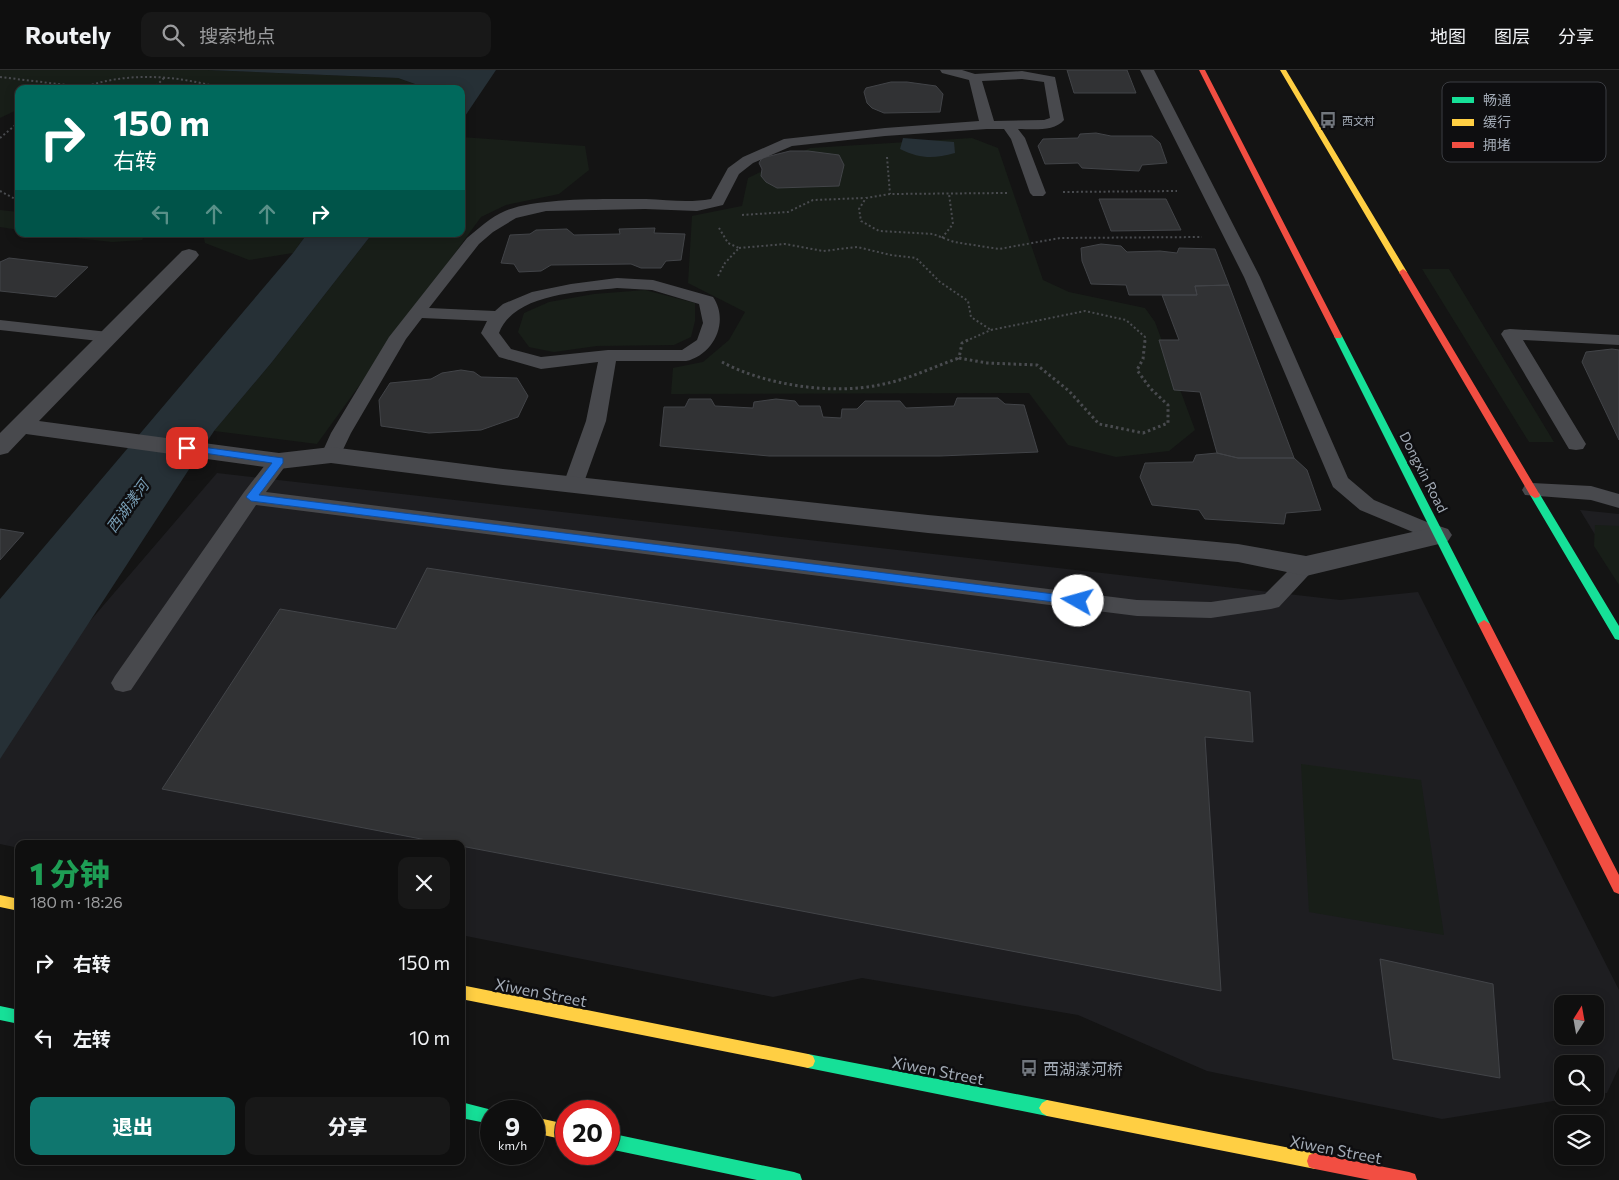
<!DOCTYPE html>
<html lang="zh">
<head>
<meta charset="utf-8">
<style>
  :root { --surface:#0f0f0f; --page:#181818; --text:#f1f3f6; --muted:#9b9c9e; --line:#2f2f2f; --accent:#0f766e }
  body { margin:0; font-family:Commissioner,"Noto Sans SC",sans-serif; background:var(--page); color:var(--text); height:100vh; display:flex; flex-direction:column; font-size:19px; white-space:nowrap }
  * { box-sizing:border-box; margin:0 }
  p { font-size:16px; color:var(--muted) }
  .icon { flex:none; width:28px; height:28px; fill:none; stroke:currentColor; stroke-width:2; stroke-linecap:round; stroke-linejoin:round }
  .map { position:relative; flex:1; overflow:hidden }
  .details { position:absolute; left:15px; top:770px; width:450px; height:325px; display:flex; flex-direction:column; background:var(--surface); border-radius:10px; box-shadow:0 2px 12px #0003,0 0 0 1px var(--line) }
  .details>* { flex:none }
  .hud { position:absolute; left:15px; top:15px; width:450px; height:152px; border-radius:10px; box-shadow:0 2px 12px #0003,0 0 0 1px var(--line); background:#00695c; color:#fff; overflow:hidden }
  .needle { width:32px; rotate:11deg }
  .fabs { position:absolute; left:1554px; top:925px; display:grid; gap:10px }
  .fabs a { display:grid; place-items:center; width:50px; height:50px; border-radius:10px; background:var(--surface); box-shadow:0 2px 12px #0003,0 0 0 1px var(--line); font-size:25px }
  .speed { position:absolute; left:480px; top:1030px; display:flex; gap:10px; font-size:25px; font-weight:700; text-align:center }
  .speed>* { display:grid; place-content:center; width:65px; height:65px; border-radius:50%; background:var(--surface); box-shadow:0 2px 12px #0003,0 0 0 1px var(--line); line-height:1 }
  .speed small { font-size:12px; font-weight:400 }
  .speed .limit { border:8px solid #d22; background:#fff; color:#111 }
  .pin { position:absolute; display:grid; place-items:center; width:42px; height:42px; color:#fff; margin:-21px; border-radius:10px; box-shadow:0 2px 8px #0006 }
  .me { position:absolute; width:55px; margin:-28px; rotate:277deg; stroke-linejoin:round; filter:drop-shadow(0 0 4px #0008) }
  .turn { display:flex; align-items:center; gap:18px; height:105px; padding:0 15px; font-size:22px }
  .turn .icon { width:65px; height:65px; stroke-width:2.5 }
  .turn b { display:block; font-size:35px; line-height:42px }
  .lanes { display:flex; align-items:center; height:48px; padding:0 15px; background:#0003; justify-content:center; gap:25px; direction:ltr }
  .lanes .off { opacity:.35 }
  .round { display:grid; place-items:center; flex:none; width:52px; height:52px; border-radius:10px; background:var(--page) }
  .head { display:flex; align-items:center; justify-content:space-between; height:85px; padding:0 15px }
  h1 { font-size:30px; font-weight:800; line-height:38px; color:#1e9e55 }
  .primary-button { display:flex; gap:10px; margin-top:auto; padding:10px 15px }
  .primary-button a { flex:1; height:58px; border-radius:10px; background:var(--accent); color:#fff; font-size:20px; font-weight:800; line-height:58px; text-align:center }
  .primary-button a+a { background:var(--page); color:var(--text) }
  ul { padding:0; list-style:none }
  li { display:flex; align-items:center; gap:15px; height:75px; padding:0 15px }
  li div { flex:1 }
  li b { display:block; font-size:19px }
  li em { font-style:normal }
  header { display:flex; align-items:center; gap:30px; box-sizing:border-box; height:70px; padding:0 25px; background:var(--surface); border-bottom:1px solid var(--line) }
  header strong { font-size:24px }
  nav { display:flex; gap:28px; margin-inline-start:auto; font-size:18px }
  .search { width:350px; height:45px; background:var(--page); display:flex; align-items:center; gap:12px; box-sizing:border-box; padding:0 18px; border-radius:10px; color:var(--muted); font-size:19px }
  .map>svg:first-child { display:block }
  .built { fill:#1e1e21; fill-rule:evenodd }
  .green { fill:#181e18 }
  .water { fill:#263036 }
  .building { fill:#313234; stroke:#424448 }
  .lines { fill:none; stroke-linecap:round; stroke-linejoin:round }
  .path-far1 { stroke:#494b4f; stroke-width:2; stroke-dasharray:2 2.5; stroke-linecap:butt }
  .path { stroke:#494b4f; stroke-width:3; stroke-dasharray:2.5 3; stroke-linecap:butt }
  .lane { fill:#48494d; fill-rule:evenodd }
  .street { fill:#48494d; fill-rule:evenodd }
  .fast { fill:#16e098; fill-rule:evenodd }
  .slow { fill:#ffcf43; fill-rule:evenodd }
  .jam { fill:#f24e42; fill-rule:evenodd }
  .route { fill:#1a73e8; stroke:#114b97 }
  .labels { text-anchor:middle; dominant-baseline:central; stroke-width:5; stroke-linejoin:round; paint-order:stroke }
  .far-poi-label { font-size:11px; fill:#a3abb6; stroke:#0e0e10; text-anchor:start }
  .street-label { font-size:14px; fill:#a3abb6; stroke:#0e0e10 }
  .water-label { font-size:15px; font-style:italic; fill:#789db4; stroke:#0e0e10 }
  .near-street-label { font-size:16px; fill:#a3abb6; stroke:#0e0e10 }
  .near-poi-label { font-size:16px; fill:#a3abb6; stroke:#0e0e10; text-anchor:start }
  .key { fill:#0e0e10; stroke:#3b3d42; stroke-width:1 }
  .key-label { font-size:14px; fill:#a3abb6 }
</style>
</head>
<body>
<header>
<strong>Routely</strong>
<div class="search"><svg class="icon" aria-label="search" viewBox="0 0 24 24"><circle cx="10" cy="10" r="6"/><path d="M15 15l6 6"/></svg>搜索地点</div>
<nav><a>地图</a><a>图层</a><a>分享</a></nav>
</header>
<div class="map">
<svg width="1619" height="1110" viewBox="0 0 1619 1110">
  <rect width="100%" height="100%" fill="#141414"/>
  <!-- built -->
  <path class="built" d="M217 403 1340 530 1418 522 1619 920V997L1607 1023 1595 1024V994H1562V1026H1584L1442 1049 1207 1001 1078 945 862 908 773 927 461 865V774H19V778L0 774V656ZM1562 934H1595V966H1562Z
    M1580 440 1619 444V504Z"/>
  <!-- green -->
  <path class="green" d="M0 0H208L398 8 415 14 412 19H19V39L0 48Z
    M461 67 585 76 589 100 559 124 506 135 481 147 317 374 214 361 272 292 372 164H461Z
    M972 68 998 78 1043 210 1069 222 1145 238 1155 252 1195 360 1169 381 1116 387 1068 375 1029 323 671 324 673 298 703 292 729 270 745 242 688 213 692 146 742 136 748 108 810 78Z
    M0 140 19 142V160L0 157Z
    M39 164H145L142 170 112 172Z
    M203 164H307L293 183 249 190 205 173Z
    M1422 199H1449L1554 372H1529Z
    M645 220 695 233V251L691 267 674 275 597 276 554 282 529 277 518 262 524 243 549 232 594 224Z
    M1595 455 1619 456V515L1594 476Z
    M1301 694 1421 710 1444 865 1309 842Z"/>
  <!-- water -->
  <path class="water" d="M208 0H496L461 52V19H412L415 14 398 8Z
    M903 68 954 72 955 83C933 89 921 89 900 79Z
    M307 164H372L272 292 214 361 0 689V529L293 183Z"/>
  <!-- building -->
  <path class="building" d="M1067 0H1127L1136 23H1074Z
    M891 12H907L936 16 943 24 940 42 884 43 872 38 867 33 864 22 866 18Z
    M1096 63 1111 66H1152L1160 73 1167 93 1142 95 1139 101 1082 98 1078 93 1045 94 1038 76 1043 69 1078 68 1080 64Z
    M790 81H808L839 85 844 95 839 116 777 118 766 112 761 106 762 99 759 93 762 88Z
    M1099 129H1166L1181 160 1111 161Z
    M655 158 654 163 685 164 681 190 666 191 661 198H641L631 194 551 195 541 201 519 202 514 194 501 193 510 165 530 164 536 160 567 159 574 165 620 164 619 159Z
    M1101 174 1121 176 1127 182 1160 181 1177 183 1179 178 1215 179 1229 215 1195 216 1197 225H1129L1126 215 1091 214 1082 191 1081 178Z
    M9 188 88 197 56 227 0 221V192Z
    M1229 215 1294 388H1238L1217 383 1200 322 1174 320 1159 270H1179L1162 225H1197L1195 216Z
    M1612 279 1619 280V370L1582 292 1586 282Z
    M461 300 474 302 481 307 517 308 528 326 518 347 481 360 429 363 381 356 379 330 390 313 431 309 442 303Z
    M957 328H998L1005 334 1024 335 1038 382 940 386H769L660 376 664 337H685L689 329H711L715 336 753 338 754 332 776 329 795 331 799 336H820L823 347 841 348 842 339H857L865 331H900L906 338 954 336Z
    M1217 383 1238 388H1294L1307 400 1321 440 1286 443 1284 454 1205 449 1199 440 1152 435 1140 407 1145 393 1193 392 1196 385Z
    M0 459 24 463 0 490Z
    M427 498 1250 622 1253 672 1205 667 1221 921 461 776V774H447L162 719 280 539 396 559Z
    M1380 889 1493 914 1500 1008 1393 989Z"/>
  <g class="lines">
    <!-- path-far1 -->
    <path class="path-far1" d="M0 7 83 17
      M79 19C126 1 177 5 224 19
      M153 19 164 8
      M0 68 19 52
      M887 87 890 124
      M0 121 19 131
      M1063 122 1177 121
      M1007 123 890 124 866 128 859 139 861 151 879 161 933 164 954 172 999 179 1060 168 1202 167
      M742 145 788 142 813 130 865 128
      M942 168 953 154 949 124
      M739 178 785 174 823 181 857 177 891 185 916 188 940 212 968 231 971 247 991 260
      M718 206 725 193 739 178 728 173 719 158
      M991 260 1085 241 1126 250 1145 267V271
      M966 271 991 260"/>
    <!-- path -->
    <path class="path" d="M968 270 962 273 959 288 987 293 1037 295 1069 321 1099 354 1143 363 1168 353V335L1150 318 1137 300 1143 289 1145 270
      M722 292C765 315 831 325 879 315 907 310 933 297 959 288"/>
    <!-- lane -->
    <path class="lane" d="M940 0H962L975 4 1022 1 1055 7 1064 50C1054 62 1032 59 1018 59L1025 68 1046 123 1043 126H1033L1030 123 1011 69 1004 59H987L885 66 792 76 753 93 739 104 723 135 697 141 645 139 546 141 516 148 493 162 479 174 429 238 495 241 503 234 532 222 571 214 617 208 653 210 713 227C730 252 713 285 686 291H616L606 351 583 415 580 420 573 422 566 420 563 415 586 351 598 292 541 299 499 287 481 263 487 251 422 248 406 269 351 363 338 390 331 392 324 390 321 385 331 363 389 267 467 168C479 158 491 147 505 141 537 127 610 129 646 129 668 130 689 133 711 129L728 98 743 87 784 69 885 58 979 51 969 10 942 3ZM1022 9 1044 12 1050 48 1044 50 994 51 982 11ZM617 218 652 220 699 234 703 253 697 270 682 280H608L541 287 511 279 499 263C514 223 581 222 617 218Z
      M1140 0H1154L1260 207 1348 408 1374 430 1446 460 1450 465 1446 470 1439 472 1432 470 1360 440 1333 417 1244 207Z
      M0 250 108 262 114 263 117 267 114 271 108 272 0 260Z
      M1510 259 1619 265V275L1523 270 1586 374 1583 379 1576 380 1569 379 1566 374 1501 264 1504 260Z
      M279 384 286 386 289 391 266 422 1137 530 1211 532 1265 524 1298 491 1306 488 1314 491 1317 496 1279 537 1271 539 1211 548 1137 546 256 435 131 620 123 622 115 620 111 613 115 606 244 422 272 386Z
      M1532 413 1591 416 1619 424V438L1591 430 1525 425 1522 420 1525 415Z"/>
    <!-- street -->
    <path class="street" d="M189 179 196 181 199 185 196 189 39 351 279 383 331 377 503 399 928 445 1238 474 1306 486 1439 456 1448 459 1452 465 1448 471 1439 474 1306 506 1238 492 928 463 503 415 331 393 279 399 26 364 8 383 0 385V363L182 181Z"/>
    <!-- fast -->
    <path class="fast" d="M1338 263 1342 266 1490 554 1488 557 1484 558 1478 554 1334 266Z
      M1535 422 1539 423 1619 556V570L1615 569 1530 425Z
      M0 936 19 940V954L0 950Z
      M808 984 1047 1030 1052 1033 1055 1038 1052 1043 1047 1046 808 998 803 996 801 991 803 986Z
      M461 1032 496 1041H491V1054L461 1048Z
      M609 1063 794 1102 800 1104 802 1110H757L609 1079Z"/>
    <!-- slow -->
    <path class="slow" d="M1280 0H1286L1407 202 1406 204H1400L1399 202Z
      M0 825 19 829V841L0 837Z
      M461 915 808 984 813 986 815 991 813 996 808 998 461 929Z
      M1047 1030 1315 1083 1321 1085 1323 1091 1321 1097 1315 1099 1047 1046 1042 1043 1039 1038 1042 1033Z
      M534 1047 566 1054V1070L534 1063Z"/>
    <!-- jam -->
    <path class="jam" d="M1199 0H1205L1342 266 1341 268H1335L1334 266Z
      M1403 199 1407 202 1540 425 1539 427 1535 428 1530 425 1399 202Z
      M1484 550 1490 554 1619 805V824L1614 822 1478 554Z
      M1315 1083 1409 1102 1415 1104 1417 1110H1370L1315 1099 1309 1097 1307 1091 1309 1085Z"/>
  </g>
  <!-- route -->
  <path class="route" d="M187 375 283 388V393L259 425 1078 527 1084 531 1078 535 251 431 246 427 272 393 183 380V376Z"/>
  <!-- icons -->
  <defs>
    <g id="bus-bare" transform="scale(1.35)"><path d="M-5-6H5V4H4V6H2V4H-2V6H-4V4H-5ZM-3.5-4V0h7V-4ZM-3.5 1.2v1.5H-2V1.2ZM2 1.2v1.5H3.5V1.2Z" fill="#71767d" stroke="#0e0e10" stroke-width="2.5" paint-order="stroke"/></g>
  </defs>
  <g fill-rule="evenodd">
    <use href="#bus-bare" x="1328" y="50"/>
    <use href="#bus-bare" x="1029" y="998"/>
  </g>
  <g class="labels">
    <!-- far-poi labels -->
    <g class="far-poi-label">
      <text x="1342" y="50">西文村</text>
    </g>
    <!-- street labels -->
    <g class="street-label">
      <text transform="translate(1424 402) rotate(63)">Dongxin Road</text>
    </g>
    <!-- water labels -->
    <g class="water-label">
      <text transform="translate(127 436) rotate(-54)">西湖漾河</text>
    </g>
    <!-- near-street labels -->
    <g class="near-street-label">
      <text transform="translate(541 922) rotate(11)">Xiwen Street</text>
      <text transform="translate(938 1000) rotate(11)">Xiwen Street</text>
      <text transform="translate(1336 1079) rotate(11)">Xiwen Street</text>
    </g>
    <!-- near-poi labels -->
    <g class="near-poi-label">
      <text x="1043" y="998">西湖漾河桥</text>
    </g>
  </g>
  <!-- legend -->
  <rect x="1442" y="12" width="164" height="80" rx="8" class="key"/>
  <rect x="1452" y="27" width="22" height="6" fill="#16e098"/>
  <rect x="1452" y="49" width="22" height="7" fill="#ffcf43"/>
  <rect x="1452" y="72" width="22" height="6" fill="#f24e42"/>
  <g class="key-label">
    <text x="1483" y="35">畅通</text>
    <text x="1483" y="57">缓行</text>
    <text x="1483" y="80">拥堵</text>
  </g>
</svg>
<div class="fabs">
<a><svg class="needle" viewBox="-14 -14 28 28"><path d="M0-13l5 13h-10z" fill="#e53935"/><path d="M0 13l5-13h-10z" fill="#9b9c9e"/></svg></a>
<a><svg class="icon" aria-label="search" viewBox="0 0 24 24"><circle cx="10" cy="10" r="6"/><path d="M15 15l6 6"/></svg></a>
<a><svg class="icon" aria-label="layers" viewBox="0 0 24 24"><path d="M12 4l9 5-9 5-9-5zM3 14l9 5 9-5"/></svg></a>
</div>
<div class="speed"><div>9<small>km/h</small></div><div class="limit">20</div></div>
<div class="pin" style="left:187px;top:378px;background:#d93025"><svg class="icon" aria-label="arrive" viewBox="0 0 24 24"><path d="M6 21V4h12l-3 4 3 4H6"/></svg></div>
<svg class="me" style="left:1078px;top:531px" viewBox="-20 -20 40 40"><circle r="19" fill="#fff"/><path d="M0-13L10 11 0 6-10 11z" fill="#1a73e8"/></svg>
<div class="hud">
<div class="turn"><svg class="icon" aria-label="right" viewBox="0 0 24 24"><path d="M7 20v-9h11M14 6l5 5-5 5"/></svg><div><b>150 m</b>右转</div></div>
<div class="lanes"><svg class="icon off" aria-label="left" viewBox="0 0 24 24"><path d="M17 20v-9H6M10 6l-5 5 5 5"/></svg><svg class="icon off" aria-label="ahead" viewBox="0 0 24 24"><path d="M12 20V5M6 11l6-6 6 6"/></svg><svg class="icon off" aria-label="ahead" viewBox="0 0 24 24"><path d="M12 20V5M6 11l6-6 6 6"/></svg><svg class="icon" aria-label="right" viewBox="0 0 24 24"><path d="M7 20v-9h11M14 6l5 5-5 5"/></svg></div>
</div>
<section class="details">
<div class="head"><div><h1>1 分钟</h1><p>180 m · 18:26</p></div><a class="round"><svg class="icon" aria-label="close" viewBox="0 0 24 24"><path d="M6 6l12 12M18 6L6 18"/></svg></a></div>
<ul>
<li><svg class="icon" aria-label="right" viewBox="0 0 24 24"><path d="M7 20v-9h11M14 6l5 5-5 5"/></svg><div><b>右转</b></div><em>150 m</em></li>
<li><svg class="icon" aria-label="left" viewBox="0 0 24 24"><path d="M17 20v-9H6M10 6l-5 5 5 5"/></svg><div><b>左转</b></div><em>10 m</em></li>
</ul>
<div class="primary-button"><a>退出</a><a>分享</a></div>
</section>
</div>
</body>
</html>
